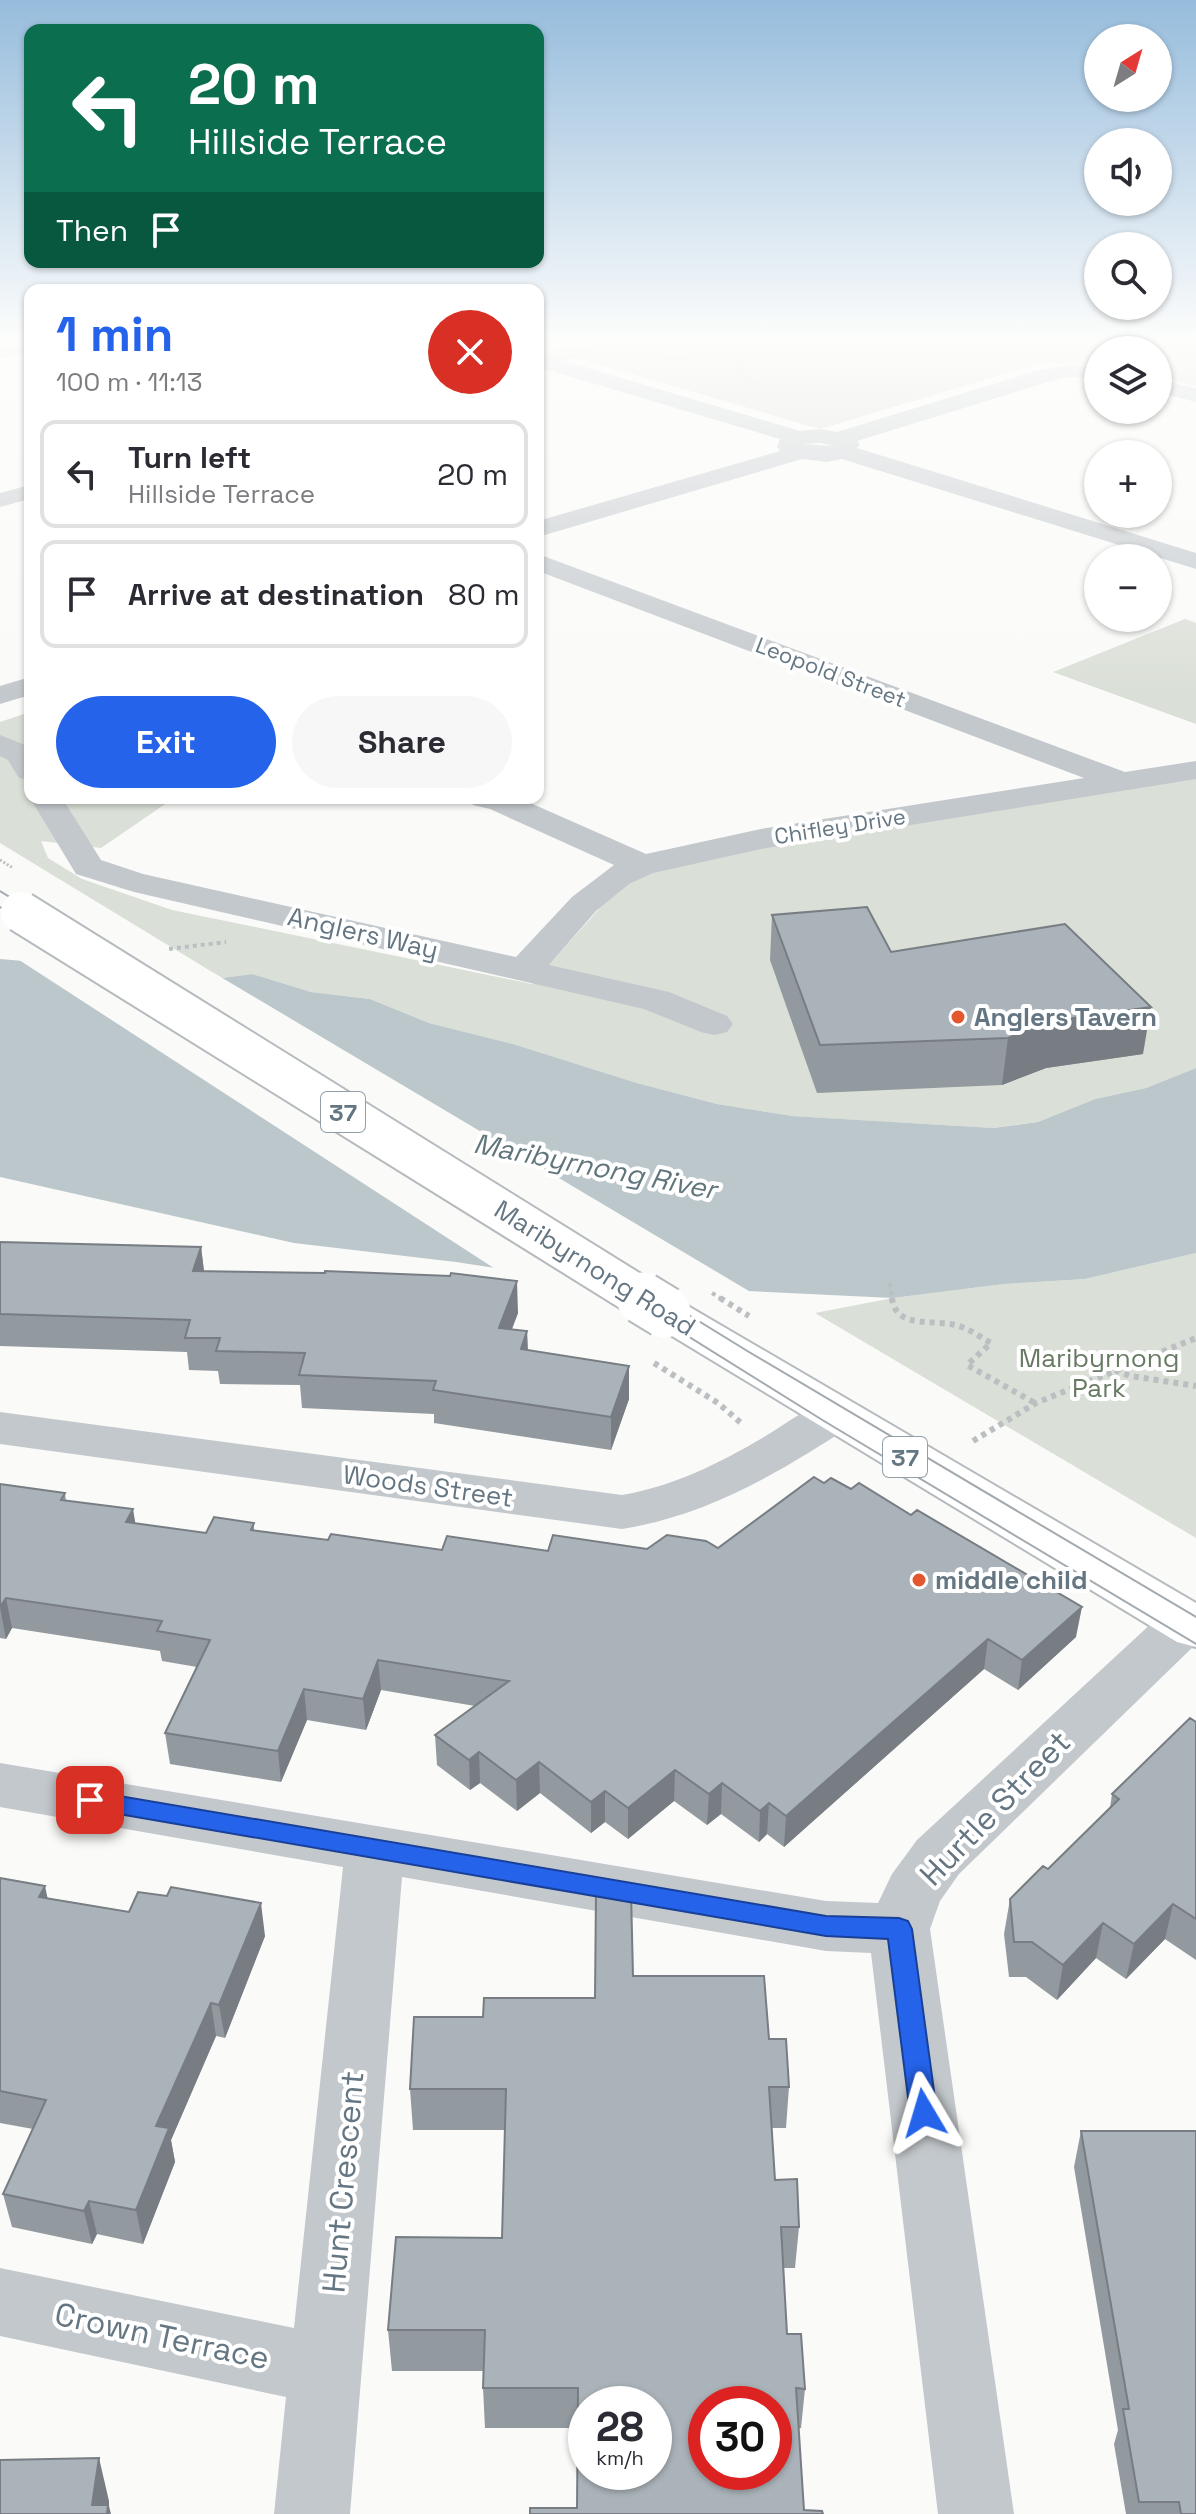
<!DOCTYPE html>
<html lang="en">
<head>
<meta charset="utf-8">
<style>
  :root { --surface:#fff; --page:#f7f7f7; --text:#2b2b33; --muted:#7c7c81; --line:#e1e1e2; --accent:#2563eb }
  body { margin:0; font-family:"Space Grotesk",sans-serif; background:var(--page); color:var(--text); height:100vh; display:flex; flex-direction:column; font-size:30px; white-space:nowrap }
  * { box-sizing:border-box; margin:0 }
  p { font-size:26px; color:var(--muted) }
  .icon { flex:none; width:44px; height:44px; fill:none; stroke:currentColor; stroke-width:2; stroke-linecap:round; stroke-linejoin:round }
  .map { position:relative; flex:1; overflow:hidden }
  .details { position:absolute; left:24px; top:284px; width:520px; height:520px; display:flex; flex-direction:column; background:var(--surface); border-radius:16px; box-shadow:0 2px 6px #0004 }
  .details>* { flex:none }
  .top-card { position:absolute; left:24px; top:24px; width:520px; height:244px; border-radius:16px; box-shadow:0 2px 6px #0004; background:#0b6e4f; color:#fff; overflow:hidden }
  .needle { width:52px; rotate:37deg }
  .controls { position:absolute; left:1084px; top:24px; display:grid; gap:16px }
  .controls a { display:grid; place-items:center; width:88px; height:88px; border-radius:50%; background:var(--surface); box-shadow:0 2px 6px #0004; font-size:40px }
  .speed { position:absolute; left:568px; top:2386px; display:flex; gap:16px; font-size:40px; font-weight:700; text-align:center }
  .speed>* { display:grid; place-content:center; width:104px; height:104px; border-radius:50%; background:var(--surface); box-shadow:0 2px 6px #0004; line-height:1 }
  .speed small { font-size:20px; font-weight:400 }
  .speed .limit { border:12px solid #d22; background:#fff; color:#111 }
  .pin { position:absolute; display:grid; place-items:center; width:68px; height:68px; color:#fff; margin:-34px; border-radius:16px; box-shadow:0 4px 12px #0006 }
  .me { position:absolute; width:88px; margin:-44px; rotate:353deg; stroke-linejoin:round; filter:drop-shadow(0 0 6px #0008) }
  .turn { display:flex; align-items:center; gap:28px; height:168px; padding:0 32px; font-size:36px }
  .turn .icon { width:104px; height:104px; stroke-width:2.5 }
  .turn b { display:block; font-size:56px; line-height:68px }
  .then { display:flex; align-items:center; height:76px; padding:0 32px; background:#0003; gap:16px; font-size:30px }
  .round { display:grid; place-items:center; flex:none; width:84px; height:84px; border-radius:42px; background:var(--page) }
  .summary { display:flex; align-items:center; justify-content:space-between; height:136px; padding:0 32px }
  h1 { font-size:48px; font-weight:700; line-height:60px; color:var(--accent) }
  .cta { display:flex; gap:16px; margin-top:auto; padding:16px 32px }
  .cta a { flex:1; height:92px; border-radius:48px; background:var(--accent); color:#fff; font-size:32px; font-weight:700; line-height:92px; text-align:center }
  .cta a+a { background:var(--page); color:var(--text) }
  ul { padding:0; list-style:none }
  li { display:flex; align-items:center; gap:24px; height:108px; margin:0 16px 12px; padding:0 16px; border:4px solid var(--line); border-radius:16px }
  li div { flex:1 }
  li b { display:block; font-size:30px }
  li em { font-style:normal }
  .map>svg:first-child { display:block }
  .green { fill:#dadfd7 }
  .water { fill:#bbc7cb }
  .pier { fill:#fafaf8 }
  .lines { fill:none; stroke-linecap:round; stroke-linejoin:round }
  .major-casing { stroke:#b5babe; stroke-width:4 }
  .path-far2 { stroke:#bbbfc2; stroke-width:3; stroke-dasharray:2 2; stroke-linecap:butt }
  .path-far1 { stroke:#bbbfc2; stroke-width:4; stroke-dasharray:4 4; stroke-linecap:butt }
  .path { stroke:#bbbfc2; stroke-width:6; stroke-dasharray:5 5; stroke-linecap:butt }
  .minor { fill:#c3c8cc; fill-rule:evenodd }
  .major { fill:#fff; fill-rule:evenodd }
  .tram { stroke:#a2aab0; stroke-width:2 }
  .major-bridge-far1-casing { stroke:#b5babe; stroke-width:44; stroke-linecap:butt }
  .major-bridge-casing { stroke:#b5babe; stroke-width:55; stroke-linecap:butt }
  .path-bridge-far1 { stroke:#bbbfc2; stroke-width:4; stroke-dasharray:4 4; stroke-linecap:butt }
  .path-bridge { stroke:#bbbfc2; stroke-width:6; stroke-dasharray:5 5; stroke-linecap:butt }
  .major-bridge-far1 { stroke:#fff; stroke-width:40 }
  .major-bridge { stroke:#fff; stroke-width:51 }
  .wall { fill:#929a9f }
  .shaded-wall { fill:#777d82 }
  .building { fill:#aab3b9; stroke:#777d82; stroke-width:2; fill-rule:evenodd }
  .route { fill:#2563eb; stroke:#184099; stroke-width:2 }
  .poi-dot { fill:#e4572e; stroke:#fff; stroke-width:3 }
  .labels { text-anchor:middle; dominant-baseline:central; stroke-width:8; stroke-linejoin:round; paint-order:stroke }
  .far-street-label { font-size:22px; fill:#657683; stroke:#fff }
  .shield { fill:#fff; stroke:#939fa8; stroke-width:2 }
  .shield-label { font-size:24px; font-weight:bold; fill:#657683 }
  .street-label { font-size:26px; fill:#657683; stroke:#fff }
  .poi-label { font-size:26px; font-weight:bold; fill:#657683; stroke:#fff; text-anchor:start }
  .park-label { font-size:26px; fill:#687a64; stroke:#fff }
  .water-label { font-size:28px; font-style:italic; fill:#60757c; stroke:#fff }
  .near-street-label { font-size:32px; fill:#657683; stroke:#fff }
</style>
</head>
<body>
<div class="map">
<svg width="1196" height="2514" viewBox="0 0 1196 2514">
  <rect width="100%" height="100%" fill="#fafaf8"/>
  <!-- green -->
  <path class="green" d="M631 342H1196V386L1158 377V350H1098V365L1044 362 820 429 574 357Z
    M1185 619 1196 623V724L1053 672Z
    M30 712V798H174L101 848 41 841 48 858 82 879 172 910 532 984 615 891 648 873 711 856 1196 774V1068L1146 1088 1095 1099 1038 1122 992 1128 791 1116 717 1104 637 1083 513 1044 429 1023 370 999 311 992 252 974 222 978 0 843V722Z
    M1196 1253V1538L815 1313 893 1298 1004 1284 1085 1279Z"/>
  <!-- water -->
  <path class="water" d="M0 959 222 978 252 974 311 992 370 999 429 1023 513 1044 637 1083 717 1104 792 1116 993 1128 1038 1122 1095 1099 1146 1088 1196 1068V1253L1085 1279 1004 1284 893 1298 599 1284 456 1262 294 1243 0 1177Z"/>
  <!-- pier -->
  <path class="pier" d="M13 956 214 973 759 1297 598 1288 503 1274Z"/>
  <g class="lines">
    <!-- major casing -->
    <g class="major-casing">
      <path id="major" d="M665 1298 681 1302 1196 1603V1647L1177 1642 649 1322 642 1312 649 1302Z"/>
    </g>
    <!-- path-far2 -->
    <path class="path-far2" d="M734 352 743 375 762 390
      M661 360 710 356 757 342
      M0 860 13 868"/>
    <!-- path-far1 -->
    <path class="path-far1" d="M169 949 226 942
      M890 1283 892 1300"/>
    <!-- path -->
    <path class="path" d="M892 1298C896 1332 938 1317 962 1327 972 1331 982 1338 991 1343L967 1365 1035 1403
      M654 1363 718 1403 741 1423
      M1115 1370 1130 1376 1196 1386
      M973 1441 1036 1403 1196 1338"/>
    <!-- minor -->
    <path class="minor" d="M20 342H30V352L0 358V346Z
      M589 342H622L619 346 564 361 800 431 820 429 837 432 1039 370 1069 365 1098 366V378L1069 377 1051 381 857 441 860 445 857 448 1196 553V569L842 459 827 462 802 459 538 537V521L780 451 777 447 780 439 538 367V354ZM820 443 833 446 803 444Z
      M1158 380 1196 388V402L1158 392Z
      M30 485V499L0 507V493Z
      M538 554 1125 772 1196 761V779L761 849 653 873 629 884 596 911 549 965 669 992 727 1016 733 1024 727 1032 714 1035 701 1032 644 1009 134 892 76 874 30 798H62L101 860 143 874 516 957 572 897 614 865 490 809 473 805 468 798H519L646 854 761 829 1084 778 538 571Z
      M30 677V695L0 704V686Z
      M0 735 30 747V780L19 778 8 760 0 756Z
      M834 1400 851 1404 858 1415 851 1426C778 1473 709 1515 622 1529L0 1444V1412L622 1495C674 1486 718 1464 764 1437 787 1423 808 1406 834 1400Z
      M1186 1603 1196 1606V1644L959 1874 940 1901 930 1929 1014 2514H938L871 1953 826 1951 402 1877 350 2514H274L286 2397 0 2336V2268L294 2328 343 1867 0 1807V1763L826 1901 878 1903 892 1874 917 1840 1167 1609Z"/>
    <!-- major -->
    <use href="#major" class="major"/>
    <!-- tram -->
    <path class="tram" d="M0 891 749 1352 1196 1617
      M0 907 824 1421 1196 1644"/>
    <!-- major-bridge-far1 casing -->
    <g class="major-bridge-far1-casing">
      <path id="major-bridge-far1" d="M21 912 645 1300"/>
    </g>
    <!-- major-bridge casing -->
    <g class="major-bridge-casing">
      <path id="major-bridge" d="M642 1298 665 1312"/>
    </g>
    <!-- path-bridge-far1 -->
    <path class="path-bridge-far1" d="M712 1293 723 1300"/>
    <!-- path-bridge -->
    <path class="path-bridge" d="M720 1298 749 1316"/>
    <!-- major-bridge-far1 -->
    <use href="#major-bridge-far1" class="major-bridge-far1"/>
    <!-- major-bridge -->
    <use href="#major-bridge" class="major-bridge"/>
  </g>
  <!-- wall -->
  <path class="wall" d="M772 915 891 952 1143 1054 1046 1068 1002 1085 817 1093 770 960Z
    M0 1242 201 1247 204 1272 518 1313 511 1330 527 1331 528 1350 629 1399 611 1450 434 1423V1414L302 1408 300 1385 220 1384 218 1371 189 1370 187 1352 0 1346Z
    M0 1484 65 1493 66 1501 135 1523 206 1533 254 1523V1530L328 1540 442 1550 548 1551 718 1548 1076 1637 1018 1690 984 1669 784 1847 767 1834 759 1842 721 1814 707 1825 674 1801 628 1839 605 1822 591 1833 540 1793 517 1811 480 1783 470 1790 437 1765 435 1735 475 1706 381 1690 366 1730 307 1720 281 1782 170 1764 165 1733 197 1667 162 1661 160 1651 12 1628 6 1639 0 1638Z
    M1196 1722V1960L1165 1939 1126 1979 1096 1958 1057 2000 1026 1977H1009L1004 1934 1010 1899 1048 1869 1110 1808 1112 1794Z
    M0 1878 48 1898 265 1936 225 2038 216 2036 171 2140 175 2162 143 2244 97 2234 92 2244 12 2227 3 2194 33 2129 0 2123Z
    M633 1976 769 2039 789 2087 786 2128H772L775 2180 799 2227 795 2268H783L787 2334 805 2389 801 2428 577 2508 578 2428H485L483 2388 484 2371H392L388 2330 502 2238 505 2130H413L410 2089 483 2017 595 1998Z
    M1081 2131 1196 2514H1126L1114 2444 1118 2430 1074 2167Z"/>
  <!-- shaded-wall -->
  <path class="shaded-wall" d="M1151 1007 1143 1054 1046 1068 1002 1085 1008 1038 1052 1021Z
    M201 1247 205 1279 193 1271Z
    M517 1281 518 1313 500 1361 499 1328Z
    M527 1331 528 1364 521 1349Z
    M629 1366V1399L611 1450V1417Z
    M133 1509 138 1539 126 1522Z
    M6 1598 12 1628 6 1639 0 1607Z
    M1082 1607 1076 1637 1018 1690 1022 1660Z
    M988 1639 984 1669 784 1847 786 1816Z
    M378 1660 381 1690 366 1730 363 1699Z
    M304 1689 307 1720 281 1782 278 1751Z
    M479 1752 480 1783 470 1790 469 1760Z
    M539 1762 540 1793 517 1811 516 1780Z
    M675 1770 674 1801 628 1839V1808Z
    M722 1783 721 1814 707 1825 709 1794Z
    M605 1791V1822L591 1833V1802Z
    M769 1803 767 1834 759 1842 760 1811Z
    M45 1886 52 1919 39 1897Z
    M261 1903 265 1936 225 2038 219 2005Z
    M1173 1904 1165 1939 1126 1979 1134 1944Z
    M1103 1923 1096 1958 1057 2000 1063 1965Z
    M211 2003 216 2036 171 2140 175 2162 143 2244 136 2210 156 2126Z
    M89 2201 97 2234 92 2244 84 2211Z
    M99 2458 109 2501V2506L111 2514H94L92 2505Z"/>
  <!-- building -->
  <path class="building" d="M867 907 891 952 1065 924 1151 1007 1052 1021 1008 1038 820 1045 772 915Z
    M0 1242 201 1247 193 1271 325 1273V1271L450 1276 451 1273 517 1281 499 1328 527 1331 521 1349 629 1366 611 1417 433 1390 436 1381 299 1375 305 1353 216 1351 220 1338H185L190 1320 0 1314Z
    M814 1477 824 1483 831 1478 851 1489 859 1483 911 1515 917 1510 1082 1607 1022 1660 988 1639 786 1816 769 1803 760 1811 722 1783 709 1794 675 1770 628 1808 605 1791 591 1802 539 1762 516 1780 479 1752 469 1760 435 1735 509 1681 378 1660 363 1699 304 1689 278 1751 165 1733 210 1640 157 1631 162 1621 6 1598 0 1607V1484L65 1493 61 1500 133 1509 126 1522 206 1533 214 1517 254 1523 251 1530 328 1540 331 1534 442 1550 447 1536 548 1551 553 1535 647 1549 667 1535 706 1541 718 1548Z
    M1190 1718 1196 1722V1919L1173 1904 1134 1944 1103 1923 1063 1965 1032 1942H1014L1010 1899 1043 1866 1048 1869 1119 1799 1112 1794Z
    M0 1878 45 1886 39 1897 129 1912 138 1892 167 1896 171 1887 261 1903 219 2005 211 2003 156 2126 169 2128 136 2210 89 2201 84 2211 3 2194 46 2100 0 2091Z
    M596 1892H631L633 1976H764L769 2039H786L789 2087H769L775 2180 797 2179 799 2227H781L787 2334H801L805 2389 796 2388 804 2510 822 2511 823 2514H530V2508H577L578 2388H483L485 2330H388L396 2237 502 2238 506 2089H410L414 2017H483L484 1998H595ZM586 2404H654V2472H586ZM706 2404H774V2472H706Z
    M1081 2131H1196V2514H1181L1179 2502H1139L1123 2409H1129Z
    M99 2458 92 2505H108L107 2514H0V2460Z"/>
  <!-- sky -->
  <linearGradient id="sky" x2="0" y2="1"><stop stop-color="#96bcdc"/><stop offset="0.49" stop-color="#fdfdfc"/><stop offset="1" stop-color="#fdfdfc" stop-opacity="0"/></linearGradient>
  <rect width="1196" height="694" fill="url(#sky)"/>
  <!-- route -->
  <path class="route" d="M90 1791 826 1916 899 1918 908 1921 912 1929 937 2113 933 2122 924 2125 914 2122 910 2113 888 1939 826 1936 90 1809 82 1807 78 1800 82 1794Z"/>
  <!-- markers -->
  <g class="poi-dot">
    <circle cx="958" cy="1017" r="8"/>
    <circle cx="919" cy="1580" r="8"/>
  </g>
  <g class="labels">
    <!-- far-street labels -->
    <g class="far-street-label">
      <text transform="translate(831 672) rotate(21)">Leopold Street</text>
      <text transform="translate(840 826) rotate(-9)">Chifley Drive</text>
    </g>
    <!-- shield labels -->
    <g class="shield">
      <rect x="321" y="1092" width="44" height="40" rx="6"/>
      <rect x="883" y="1437" width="44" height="40" rx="6"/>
    </g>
    <g class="shield-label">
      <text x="343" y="1112">37</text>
      <text x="905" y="1457">37</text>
    </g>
    <!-- street labels -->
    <g class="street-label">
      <text transform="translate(363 933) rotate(13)">Anglers Way</text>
      <text transform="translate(595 1268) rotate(32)">Maribyrnong Road</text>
      <text transform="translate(428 1486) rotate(8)">Woods Street</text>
    </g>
    <!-- poi labels -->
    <g class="poi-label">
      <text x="974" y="1017">Anglers Tavern</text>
      <text x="935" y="1580">middle child</text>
    </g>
    <!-- park labels -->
    <g class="park-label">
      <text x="1099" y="1358">Maribyrnong<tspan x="1099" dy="30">Park</tspan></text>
    </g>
    <!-- water labels -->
    <g class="water-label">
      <text transform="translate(595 1166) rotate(11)">Maribyrnong River</text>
    </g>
    <!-- near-street labels -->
    <g class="near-street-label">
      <text transform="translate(995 1808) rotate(-46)">Hurtle Street</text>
      <text transform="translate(343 2182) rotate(-85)">Hunt Crescent</text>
      <text transform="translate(162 2336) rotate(12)">Crown Terrace</text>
    </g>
  </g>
</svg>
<div class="controls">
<a><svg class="needle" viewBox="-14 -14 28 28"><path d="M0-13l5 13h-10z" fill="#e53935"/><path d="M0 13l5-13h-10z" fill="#7c7c81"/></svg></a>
<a><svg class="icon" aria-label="sound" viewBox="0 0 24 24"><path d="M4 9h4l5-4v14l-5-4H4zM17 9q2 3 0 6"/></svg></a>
<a><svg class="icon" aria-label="search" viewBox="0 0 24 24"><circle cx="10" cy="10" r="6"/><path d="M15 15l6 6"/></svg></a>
<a><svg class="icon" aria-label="layers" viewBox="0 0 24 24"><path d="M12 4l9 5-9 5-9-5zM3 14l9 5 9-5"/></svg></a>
<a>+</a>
<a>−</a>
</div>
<div class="speed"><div>28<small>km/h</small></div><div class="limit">30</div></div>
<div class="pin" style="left:90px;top:1800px;background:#d93025"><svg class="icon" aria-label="arrive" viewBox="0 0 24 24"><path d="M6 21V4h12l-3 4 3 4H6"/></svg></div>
<svg class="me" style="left:924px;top:2113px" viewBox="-20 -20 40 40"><path d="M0-17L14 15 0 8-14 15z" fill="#2563eb" stroke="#fff" stroke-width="4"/></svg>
<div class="top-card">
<div class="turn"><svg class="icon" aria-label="left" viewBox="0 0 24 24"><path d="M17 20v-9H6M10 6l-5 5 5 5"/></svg><div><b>20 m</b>Hillside Terrace</div></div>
<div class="then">Then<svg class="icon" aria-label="arrive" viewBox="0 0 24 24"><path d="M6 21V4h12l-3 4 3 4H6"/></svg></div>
</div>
<section class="details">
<div class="summary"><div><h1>1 min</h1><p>100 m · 11:13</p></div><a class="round" style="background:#d93025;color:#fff"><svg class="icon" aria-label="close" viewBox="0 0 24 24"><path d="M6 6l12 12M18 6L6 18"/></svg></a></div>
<ul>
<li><svg class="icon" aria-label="left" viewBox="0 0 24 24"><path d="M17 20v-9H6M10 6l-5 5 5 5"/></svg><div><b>Turn left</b><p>Hillside Terrace</p></div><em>20 m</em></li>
<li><svg class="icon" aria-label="arrive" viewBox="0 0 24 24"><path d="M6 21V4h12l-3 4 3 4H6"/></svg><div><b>Arrive at destination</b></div><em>80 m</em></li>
</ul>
<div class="cta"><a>Exit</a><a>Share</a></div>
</section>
</div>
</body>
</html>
